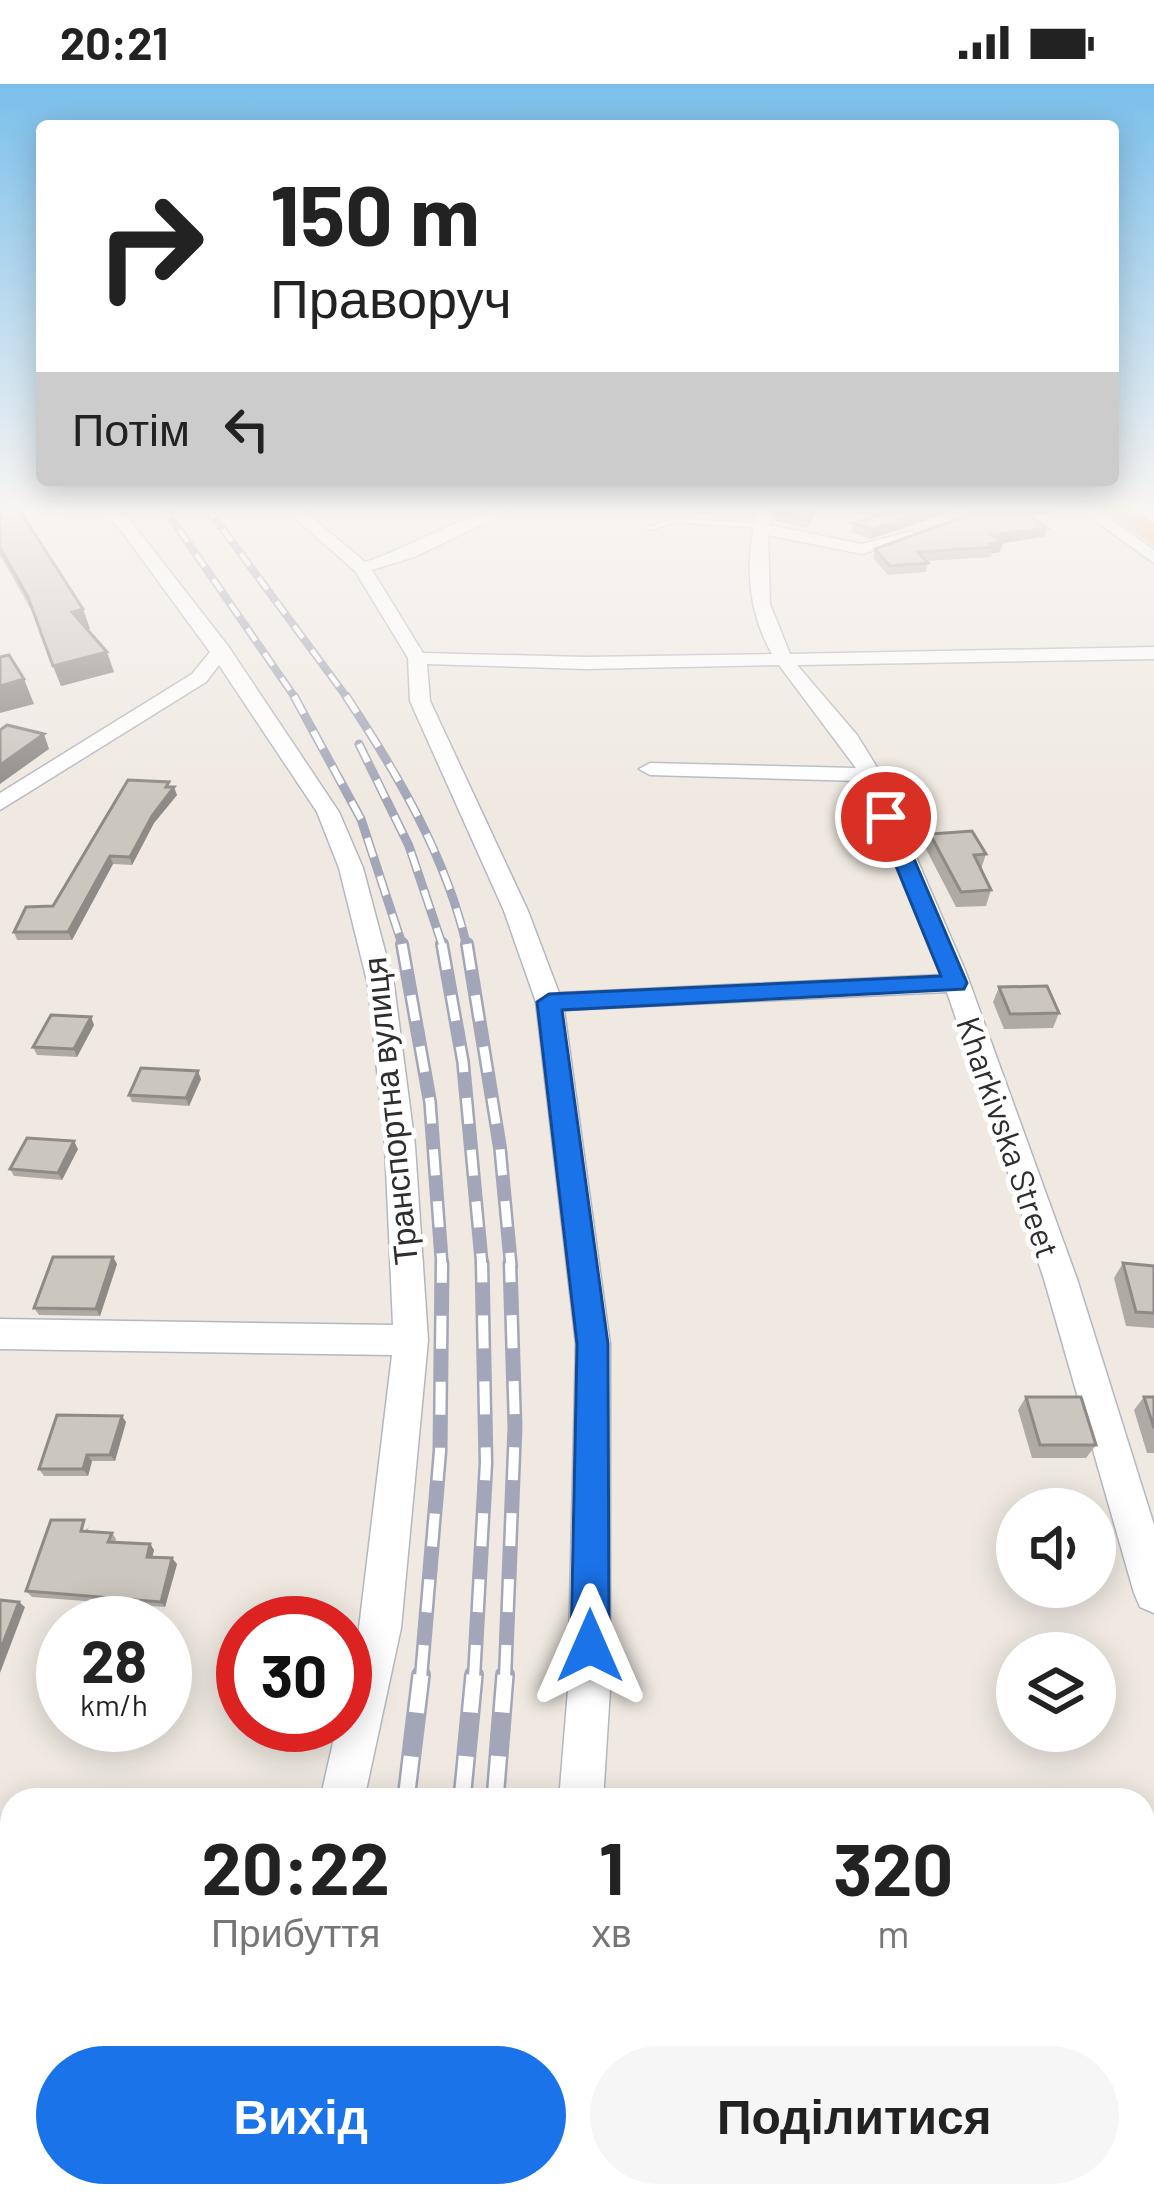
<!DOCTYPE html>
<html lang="uk">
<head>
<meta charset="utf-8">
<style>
  :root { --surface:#fff; --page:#f6f6f6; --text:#222; --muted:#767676; --accent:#1a73e8 }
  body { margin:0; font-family:Barlow,sans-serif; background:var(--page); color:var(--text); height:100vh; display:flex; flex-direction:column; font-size:45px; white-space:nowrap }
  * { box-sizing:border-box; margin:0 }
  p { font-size:39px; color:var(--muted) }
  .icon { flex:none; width:66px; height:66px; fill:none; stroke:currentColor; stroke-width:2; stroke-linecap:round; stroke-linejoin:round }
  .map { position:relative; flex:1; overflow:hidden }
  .sheet { position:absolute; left:0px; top:1704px; width:1155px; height:420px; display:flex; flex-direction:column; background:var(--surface); border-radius:36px 36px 0 0; box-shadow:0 6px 30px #0003 }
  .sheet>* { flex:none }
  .top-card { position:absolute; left:36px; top:36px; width:1083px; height:366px; border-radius:12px; box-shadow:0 6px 30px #0003; background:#fff; color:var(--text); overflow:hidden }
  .fabs { position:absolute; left:996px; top:1404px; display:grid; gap:24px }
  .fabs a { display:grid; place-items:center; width:120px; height:120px; border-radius:50%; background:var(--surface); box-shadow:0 6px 30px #0003; font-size:60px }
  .speed { position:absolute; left:36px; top:1512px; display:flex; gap:24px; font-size:60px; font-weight:700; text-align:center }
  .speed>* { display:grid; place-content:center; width:156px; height:156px; border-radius:50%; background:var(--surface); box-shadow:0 6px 30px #0003; line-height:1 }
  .speed small { font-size:30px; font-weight:400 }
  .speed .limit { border:18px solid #d22; background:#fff; color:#111 }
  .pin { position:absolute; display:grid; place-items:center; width:102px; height:102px; color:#fff; margin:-51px; border:6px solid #fff; border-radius:50%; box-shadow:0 3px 12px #0007 }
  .me { position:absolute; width:132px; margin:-66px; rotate:0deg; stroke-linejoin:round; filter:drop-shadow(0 0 9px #0008) }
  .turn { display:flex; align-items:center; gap:42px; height:252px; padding:0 36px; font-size:54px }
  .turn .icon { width:156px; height:156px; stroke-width:2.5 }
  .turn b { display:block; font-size:84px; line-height:102px }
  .then { display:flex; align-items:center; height:114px; padding:0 36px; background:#0003; gap:24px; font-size:45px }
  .eta { display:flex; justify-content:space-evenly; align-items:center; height:204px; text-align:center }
  .eta b { font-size:72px; font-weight:700; line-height:84px }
  .button { display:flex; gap:24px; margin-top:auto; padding:24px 36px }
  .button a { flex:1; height:138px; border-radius:72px; background:var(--accent); color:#fff; font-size:48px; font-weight:700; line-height:138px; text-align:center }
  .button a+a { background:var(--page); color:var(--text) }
  .status { display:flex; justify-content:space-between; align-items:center; height:84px; padding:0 60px; background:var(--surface); direction:ltr }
  .status svg { height:33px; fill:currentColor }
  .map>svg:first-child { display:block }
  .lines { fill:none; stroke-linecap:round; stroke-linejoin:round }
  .lane-casing { stroke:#b4b7c1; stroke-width:3 }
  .street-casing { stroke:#b4b7c1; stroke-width:3 }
  .highway-casing { stroke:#c9c9c9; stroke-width:3 }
  .lane { fill:#fff; fill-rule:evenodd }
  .street { fill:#fff; fill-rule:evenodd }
  .highway { fill:#ffa35c; fill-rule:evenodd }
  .rail-far4-casing { stroke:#a3a6b8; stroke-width:8 }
  .rail-far3-casing { stroke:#a3a6b8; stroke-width:9 }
  .rail-far2-casing { stroke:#a3a6b8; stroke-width:14 }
  .rail-far1-casing { stroke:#a3a6b8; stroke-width:15 }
  .rail-casing { stroke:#a3a6b8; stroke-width:20 }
  .rail-far4 { stroke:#fff; stroke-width:4.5; stroke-dasharray:15; stroke-linecap:butt }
  .rail-far3 { stroke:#fff; stroke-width:6; stroke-dasharray:20; stroke-linecap:butt }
  .rail-far2 { stroke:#fff; stroke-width:9; stroke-dasharray:26; stroke-linecap:butt }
  .rail-far1 { stroke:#fff; stroke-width:10; stroke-dasharray:33; stroke-linecap:butt }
  .rail { stroke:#fff; stroke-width:15; stroke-dasharray:44; stroke-linecap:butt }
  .wall { fill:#afaba4 }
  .shaded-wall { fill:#8e8b86 }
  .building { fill:#cbc7bf; stroke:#8e8b86; stroke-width:3 }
  .route { fill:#1a73e8; stroke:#114b97; stroke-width:3 }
  .labels { text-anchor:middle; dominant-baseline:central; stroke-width:10; stroke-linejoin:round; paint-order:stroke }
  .street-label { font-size:33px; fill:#2e2e2e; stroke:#fff }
</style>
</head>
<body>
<div class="status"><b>20:21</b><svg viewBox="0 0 49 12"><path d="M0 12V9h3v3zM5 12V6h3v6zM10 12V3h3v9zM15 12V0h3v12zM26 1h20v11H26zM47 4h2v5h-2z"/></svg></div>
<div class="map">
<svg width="1154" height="2124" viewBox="0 0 1154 2124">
  <rect width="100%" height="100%" fill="#efe9e1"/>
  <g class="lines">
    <!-- lane casing -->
    <g class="lane-casing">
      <path id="lane" d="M676 434 760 440 764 442 760 444 676 438 650 446 646 444Z"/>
    </g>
    <!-- street casing -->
    <g class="street-casing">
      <path id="street" d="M88 421H106L129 435 228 562 339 728 363 784 394 901 415 1062 428 1256 401 1544 364 1716H320L337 1641H345V1606L359 1544 392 1271 0 1265V1235L393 1241 385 1062 368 901 339 784 317 728 219 581 206 598 0 726V709L192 590 210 568 117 441Z
        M280 421H297L365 478C413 463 477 421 523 421L414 473 372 486 423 569 586 573 772 570C745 522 745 471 759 421H774L769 441 862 460 912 447 920 452 862 470 768 451 770 520 790 570 1154 563V575L797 581 857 651 878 685 965 886 1077 1195 1154 1441V1529L1140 1523 1134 1509 1044 1195 947 908 564 926 610 1260V1606L603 1716H559L568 1606 576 1260 536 918 504 827 410 617 408 574 355 487ZM427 580 586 585 779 581 856 684 650 679 639 685 650 691 862 697 941 891 559 909 528 827 430 617Z
        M1073 421H1089L1154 466V479Z
        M1127 421H1145L1154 427V439Z
        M0 1799 12 1801V1849L0 1847Z
        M233 2112H287L285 2124H231Z
        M525 2112H579V2124H525Z"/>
    </g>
    <!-- highway casing -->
    <g class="highway-casing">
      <path id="highway" d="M1095 421H1127L1154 439V461Z"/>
    </g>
    <!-- lane -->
    <use href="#lane" class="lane"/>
    <!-- street -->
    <use href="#street" class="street"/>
    <!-- highway -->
    <use href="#highway" class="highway"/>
    <!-- rail-far4 casing -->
    <g class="rail-far4-casing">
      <path id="rail-far4" d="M162 421 296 615
        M205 421 348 615"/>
    </g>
    <!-- rail-far3 casing -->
    <g class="rail-far3-casing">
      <path id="rail-far3" d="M294 612 361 735 403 863
        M346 612C397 689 446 772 467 863
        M359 660 409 762 443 863"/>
    </g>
    <!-- rail-far2 casing -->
    <g class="rail-far2-casing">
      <path id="rail-far2" d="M402 860 430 1018 442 1182
        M442 860 463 978 482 1182
        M467 860 500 1064 511 1182"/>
    </g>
    <!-- rail-far1 casing -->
    <g class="rail-far1-casing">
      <path id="rail-far1" d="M421 1594 440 1367 442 1179
        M474 1594 486 1379 482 1179
        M505 1594 515 1343 510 1179"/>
    </g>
    <!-- rail casing -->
    <g class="rail-casing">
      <path id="rail" d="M406 1716 421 1591
        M462 1716 474 1591
        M495 1716 505 1591
        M339 2124 342 2112
        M406 2124 408 2112
        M453 2124 455 2112"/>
    </g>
    <!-- rail-far4 -->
    <use href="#rail-far4" class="rail-far4"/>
    <!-- rail-far3 -->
    <use href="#rail-far3" class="rail-far3"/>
    <!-- rail-far2 -->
    <use href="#rail-far2" class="rail-far2"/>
    <!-- rail-far1 -->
    <use href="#rail-far1" class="rail-far1"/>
    <!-- rail -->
    <use href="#rail" class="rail"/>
  </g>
  <!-- wall -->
  <path class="wall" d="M0 421 83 525 90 545H88L114 588 61 602 35 533 0 471Z
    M777 421H819L807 444 775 437Z
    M911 421 871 455 851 448 853 439Z
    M996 421 1052 428 1030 432 1047 444 1044 453 1003 459 1000 468 992 469 991 473 926 477 928 479 926 488 888 491 873 474 875 465Z
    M170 703 177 711 154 739 132 781 113 780 72 856H17L14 848 53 822Z
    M930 750 986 770 981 785 991 806 986 822 956 823 926 765Z
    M999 903 1059 929 1053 944 1004 945 993 918Z
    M94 941 77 973 37 971 33 963Z
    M201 995 189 1022 132 1018 129 1011Z
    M78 1065 62 1096 14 1092 10 1085Z
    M113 1173 117 1180 100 1232 39 1231 34 1224Z
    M1123 1179 1154 1182V1244L1126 1242 1114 1194Z
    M1026 1313 1096 1361 1086 1374H1032L1018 1326Z
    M1144 1313H1154V1369H1147L1134 1326Z
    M126 1338 115 1377H92L88 1392H44L39 1385Z
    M89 1443 87 1448 112 1449 116 1455 115 1458 150 1460 154 1466 152 1473 177 1480 165 1523 32 1513 26 1507Z"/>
  <!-- shaded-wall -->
  <path class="shaded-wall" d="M816 421H819L807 444 808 435Z
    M946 421H971L871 455 872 446Z
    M1043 421H1054L1052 428 1017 434 1020 425Z
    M1047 444 1044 453 1003 459 1000 468 992 469 994 463 989 464 992 451Z
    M83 525 90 545 79 548 72 528Z
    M107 568 114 588 61 602 53 582Z
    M24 595 34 620 0 629V602Z
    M44 650 49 665 0 700V681Z
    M174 703 177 711 154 739 132 781 130 773 152 732Z
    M110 772 113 780 72 856 68 848Z
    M91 933 94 941 77 973 74 965Z
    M198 987 201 995 189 1022 186 1014Z
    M74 1057 78 1065 62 1096 58 1089Z
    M113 1173 117 1180 100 1232 96 1225Z
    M122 1332 126 1338 115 1377 110 1371Z
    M87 1371 92 1377 88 1392 83 1385Z
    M150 1460 154 1466 151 1479 147 1473Z
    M172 1474 177 1480 165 1523 161 1518Z
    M19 1518 25 1523 0 1589V1567Z"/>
  <!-- building -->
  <path class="building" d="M0 421H16L83 525 72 528 107 568 53 582 28 513 0 464Z
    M777 421H816L808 435 776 429Z
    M911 421H946L872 446 853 439Z
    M996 421H1043L1020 425 1047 444 992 451 1003 458 990 460 994 463 918 468 928 479 890 482 875 465Z
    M9 571 24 595 0 602V573Z
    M7 641 44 650 0 681V646Z
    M128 696 169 698 166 703H174L152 732 130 773 110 772 68 848H14L26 823 53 822Z
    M972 747 986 770 974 771 991 806 961 808 930 750Z
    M1047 902 1059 929 1010 930 999 903Z
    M51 931 91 933 74 965 33 963Z
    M141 984 198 987 186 1014 129 1011Z
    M27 1054 74 1057 58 1089 10 1085Z
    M53 1173H113L96 1225 34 1224Z
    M1123 1179 1154 1182V1229L1136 1228Z
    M1026 1313H1081L1096 1361H1040Z
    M1144 1313H1154V1344Z
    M57 1331 122 1332 110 1371H87L83 1385H39Z
    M51 1436H84L81 1447 112 1449 108 1458 150 1460 147 1473 172 1474 161 1518 26 1507Z
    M0 1516 19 1518 0 1567Z"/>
  <!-- sky -->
  <linearGradient id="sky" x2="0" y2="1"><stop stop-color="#7abfeb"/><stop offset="0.59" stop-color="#f8f5f2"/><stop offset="1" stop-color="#f8f5f2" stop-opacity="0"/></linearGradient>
  <rect width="1154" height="718" fill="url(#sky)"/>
  <!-- route -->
  <path class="route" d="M886 727 896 733 967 899 964 905 562 926 608 1260 609 1562 603 1576 590 1581 576 1576 571 1562 577 1260 537 918 549 910 941 892 876 733Z"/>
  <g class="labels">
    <!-- street labels -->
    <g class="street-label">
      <text transform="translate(389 1027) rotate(-96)">Транспортна вулиця</text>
      <text transform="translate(1009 1053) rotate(71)">Kharkivska Street</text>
    </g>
  </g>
</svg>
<div class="fabs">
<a><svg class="icon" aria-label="sound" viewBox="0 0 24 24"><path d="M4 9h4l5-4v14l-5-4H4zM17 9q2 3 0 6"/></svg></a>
<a><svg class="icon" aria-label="layers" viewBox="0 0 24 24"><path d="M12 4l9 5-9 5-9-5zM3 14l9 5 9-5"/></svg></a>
</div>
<div class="speed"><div>28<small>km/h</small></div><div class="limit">30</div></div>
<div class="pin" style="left:886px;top:733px;background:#d93025"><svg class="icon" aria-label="arrive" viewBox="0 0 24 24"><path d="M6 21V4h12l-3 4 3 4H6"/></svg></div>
<svg class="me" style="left:590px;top:1562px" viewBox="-20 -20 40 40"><path d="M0-17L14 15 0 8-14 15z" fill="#1a73e8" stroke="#fff" stroke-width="4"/></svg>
<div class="top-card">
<div class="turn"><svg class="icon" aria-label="right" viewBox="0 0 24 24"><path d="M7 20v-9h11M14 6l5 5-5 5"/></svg><div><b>150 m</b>Праворуч</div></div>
<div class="then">Потім<svg class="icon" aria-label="left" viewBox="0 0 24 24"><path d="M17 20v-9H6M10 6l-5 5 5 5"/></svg></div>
</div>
<section class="sheet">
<div class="eta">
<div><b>20:22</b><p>Прибуття</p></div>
<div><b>1</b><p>хв</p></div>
<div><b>320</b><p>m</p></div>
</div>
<div class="button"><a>Вихід</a><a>Поділитися</a></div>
</section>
</div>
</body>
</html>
